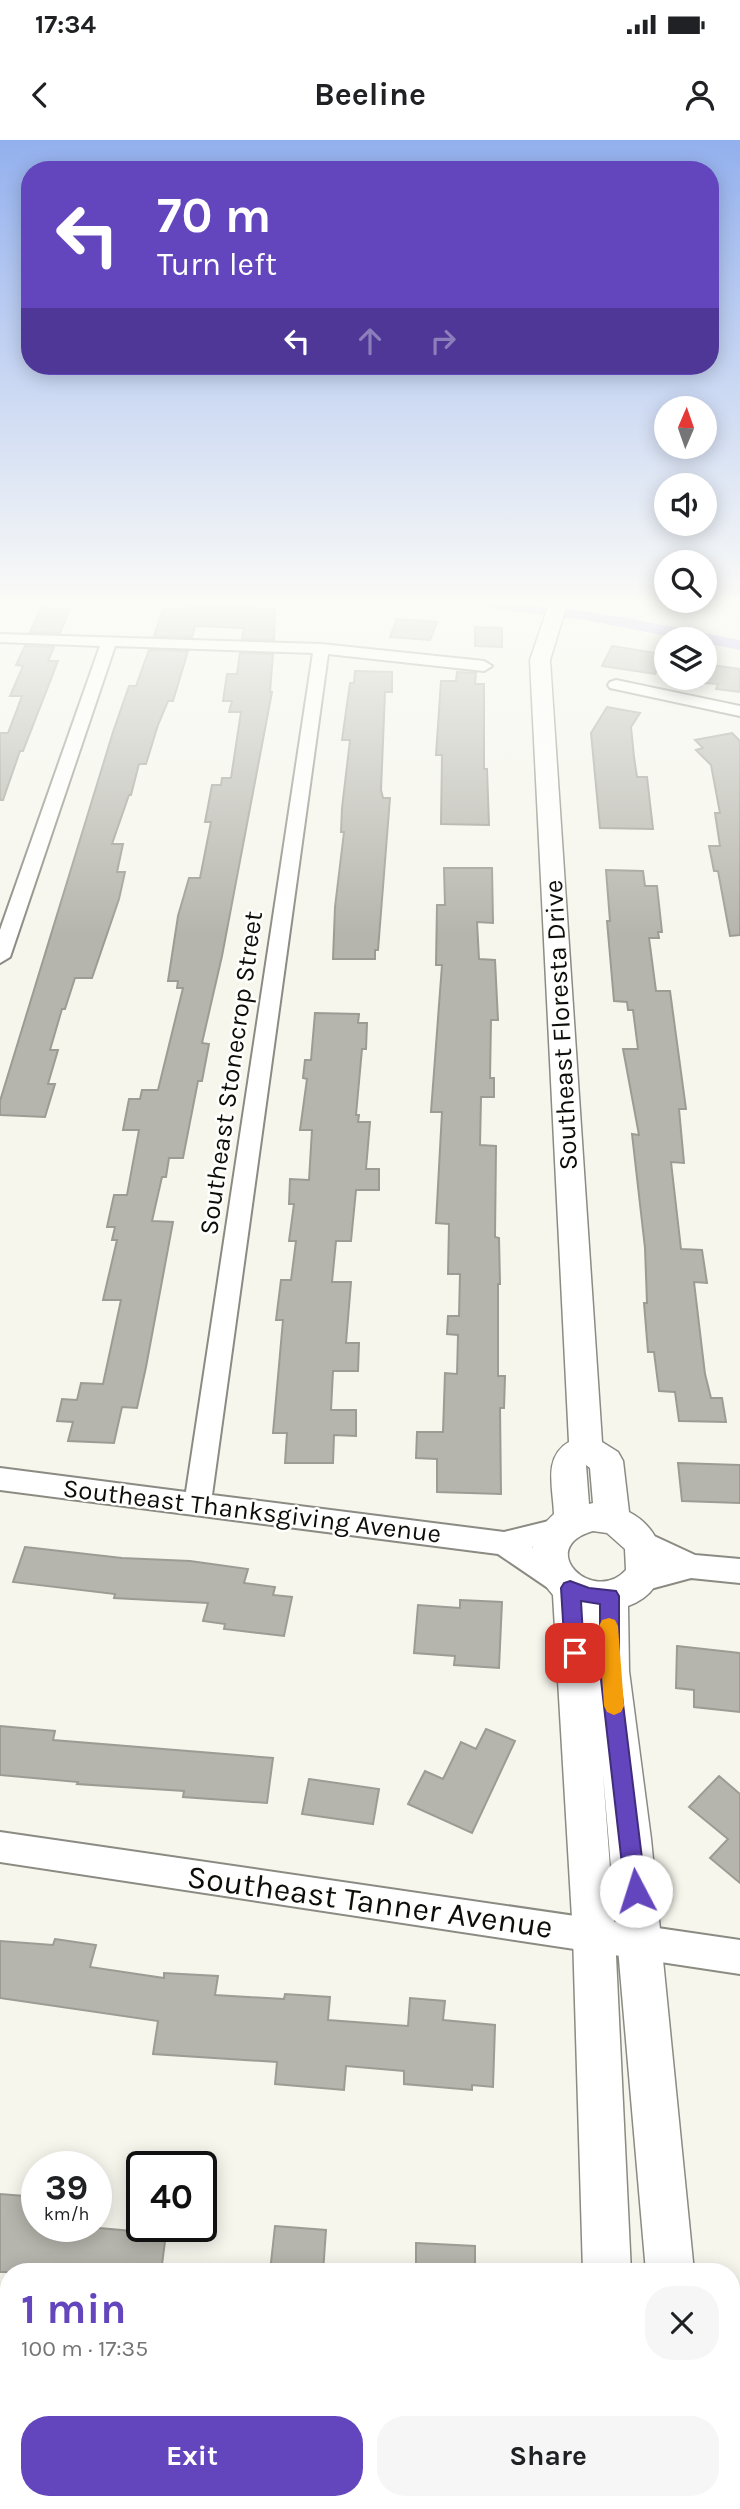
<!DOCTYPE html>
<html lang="en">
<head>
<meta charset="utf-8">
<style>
  :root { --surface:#fff; --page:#f6f6f6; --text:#202124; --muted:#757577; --accent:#6345bd }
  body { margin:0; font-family:Karla,sans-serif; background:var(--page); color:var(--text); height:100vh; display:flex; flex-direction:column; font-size:26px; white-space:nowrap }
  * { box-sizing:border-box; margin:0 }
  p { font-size:23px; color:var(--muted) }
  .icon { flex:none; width:38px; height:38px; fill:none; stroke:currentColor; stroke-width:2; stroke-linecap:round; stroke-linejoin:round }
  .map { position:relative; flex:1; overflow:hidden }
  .details { position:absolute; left:0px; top:2123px; width:740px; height:247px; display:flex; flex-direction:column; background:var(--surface); border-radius:28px 28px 0 0; box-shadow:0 4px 18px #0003 }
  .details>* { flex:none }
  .guide { position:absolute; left:21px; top:21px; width:698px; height:214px; border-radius:28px; box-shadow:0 4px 18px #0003; background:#6345bd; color:#fff; overflow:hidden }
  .needle { width:46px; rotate:2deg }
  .buttons { position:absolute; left:654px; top:256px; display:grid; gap:14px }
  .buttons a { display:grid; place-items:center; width:63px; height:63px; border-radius:50%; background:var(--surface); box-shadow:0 4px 18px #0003; font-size:35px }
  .speed { position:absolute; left:21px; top:2011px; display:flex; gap:14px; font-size:35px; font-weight:700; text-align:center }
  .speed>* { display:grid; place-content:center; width:91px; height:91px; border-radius:50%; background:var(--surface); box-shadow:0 4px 18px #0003; line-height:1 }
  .speed small { font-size:18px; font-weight:400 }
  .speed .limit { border:4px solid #111; border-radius:10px; background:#fff; color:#111 }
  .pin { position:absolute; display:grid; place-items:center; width:60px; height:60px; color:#fff; margin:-30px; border-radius:14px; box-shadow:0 4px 10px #0006 }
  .me { position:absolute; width:77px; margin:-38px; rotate:355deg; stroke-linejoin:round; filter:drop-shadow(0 0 5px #0008) }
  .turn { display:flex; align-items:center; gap:24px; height:147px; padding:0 21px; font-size:32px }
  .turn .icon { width:91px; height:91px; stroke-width:2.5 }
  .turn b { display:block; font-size:49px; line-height:60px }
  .lanes { display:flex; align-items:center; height:66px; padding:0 21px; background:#0003; justify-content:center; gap:35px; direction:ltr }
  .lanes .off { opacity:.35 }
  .round { display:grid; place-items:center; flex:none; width:74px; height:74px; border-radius:28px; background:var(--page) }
  .headline { display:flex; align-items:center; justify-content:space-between; height:119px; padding:0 21px }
  h1 { font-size:42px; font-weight:700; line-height:52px; color:var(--accent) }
  .action { display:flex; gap:14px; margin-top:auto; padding:14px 21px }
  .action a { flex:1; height:80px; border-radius:28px; background:var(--accent); color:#fff; font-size:28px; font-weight:700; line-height:80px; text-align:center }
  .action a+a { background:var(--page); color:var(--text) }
  .status { display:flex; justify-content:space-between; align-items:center; height:49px; padding:0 35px; background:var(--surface); direction:ltr }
  .status svg { height:19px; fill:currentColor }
  header { display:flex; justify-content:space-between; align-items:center; height:91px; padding:0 21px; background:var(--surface); font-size:32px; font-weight:700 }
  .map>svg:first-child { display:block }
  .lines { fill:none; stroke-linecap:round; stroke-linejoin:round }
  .canal { fill:#b4aaf7; fill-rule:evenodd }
  .building { fill:#b5b5ad; stroke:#9c9c94; stroke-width:2 }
  .minor-casing { stroke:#8b8b83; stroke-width:4 }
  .tertiary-casing { stroke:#8b8b83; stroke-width:3 }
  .minor { fill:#fff; fill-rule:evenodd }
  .tertiary { fill:#fff; fill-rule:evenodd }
  .route { fill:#6345bd; stroke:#402d7b; stroke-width:2 }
  .slow { fill:#f59e0b }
  .labels { text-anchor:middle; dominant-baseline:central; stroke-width:5; stroke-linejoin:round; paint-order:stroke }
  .street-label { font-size:26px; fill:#0d0d0a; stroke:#fffffe }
  .near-street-label { font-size:32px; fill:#0d0d0a; stroke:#fffffe }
</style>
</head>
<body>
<div class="status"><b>17:34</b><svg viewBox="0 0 49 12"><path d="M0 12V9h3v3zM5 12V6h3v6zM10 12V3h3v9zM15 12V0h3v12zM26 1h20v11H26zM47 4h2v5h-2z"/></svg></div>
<header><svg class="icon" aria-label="back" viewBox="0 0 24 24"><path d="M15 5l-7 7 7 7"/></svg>Beeline<svg class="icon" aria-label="person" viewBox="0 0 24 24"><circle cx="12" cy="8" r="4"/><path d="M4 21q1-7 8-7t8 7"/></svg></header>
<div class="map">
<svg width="740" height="2369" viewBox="0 0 740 2369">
  <rect width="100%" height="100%" fill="#f6f6ed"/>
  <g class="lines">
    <!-- canal -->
    <path class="canal" d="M487 464C573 464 656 484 740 500V510L705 503V499H683L585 480 495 469Z"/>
  </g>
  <!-- building -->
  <path class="building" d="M189 466 275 469 274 500 242 499 244 488 195 486 192 497 154 496 163 469H188Z
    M41 468 70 469 60 493 30 492Z
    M397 479 437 482 430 500 390 497Z
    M475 487 502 488V507L475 506Z
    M25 506 54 507 48 521H58L23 611H20L3 660H0V593H8L22 556H10L23 526 16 525Z
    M612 506 649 512 663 514 655 534 602 526Z
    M149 510 188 511 173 561H168L158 585 146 624H139L131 655H129L112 704H123L117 732H125L119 759 92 838H75L65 869H62L50 910H58L48 944H55L45 977 0 975V961L113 592 129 546H136Z
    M240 513 273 514 270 552H272L222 816 202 903 209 904 202 941H198L183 1018H169L166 1037H162L152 1081 173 1082 146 1227 137 1268 122 1267 114 1303 68 1301 73 1282 57 1281 62 1259 77 1260 81 1243 103 1244 121 1160H103L117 1100H112L115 1087H107L114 1055H127L139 990H123L129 959H140L142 950H158L183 848H177L178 841H168L178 776 189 738H200L211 682H205L212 645H221L222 638H231L241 572H229L232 561H223L227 534H237Z
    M705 524 740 529V552L716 549 718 544 705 543Z
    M355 531 392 532V552H385L381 650 383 658H390L378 810H375V819H333L335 767 344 692H341L342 668 350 600H342L350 543H354Z
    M457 532 476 533 475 544H484V629H487L489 685 441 684 442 615H436L441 541H456Z
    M607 567 640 573 631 587 634 617 637 637H647L653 689 600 688 591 593Z
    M732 593 740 601V795L730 796 718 731H714L709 706H720L715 673H720L711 625 696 610 703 608 695 600Z
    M444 728H492L493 783 477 782 479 819 495 820 498 880H491L490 938H494V957H481L480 1005 496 1006 495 1097 499 1098 500 1144H498V1236H505L504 1268H500L501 1354 437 1352V1319L416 1318 417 1292H443L445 1233 457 1234 458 1195 447 1194 448 1176H459L460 1134H448L449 1084 436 1083 442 972H431L442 825H436L437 765H445Z
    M606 730 643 731 645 746H657L662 792H658L659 798H649L656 851H670L686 969H679L684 1023 671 1022 681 1109 702 1110 707 1143 694 1142 705 1234 711 1258H722L726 1282 679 1281 675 1252 659 1251 654 1212H648L644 1163H647L645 1108 632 994 639 995 623 909H638L633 870H628L627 862 614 861 607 781H610Z
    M315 873 359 874 358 883H367L366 909H362L356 975H359L358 982H370L366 1029H379V1050H356L351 1101H336L332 1142H351L346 1203H359L358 1231H333L331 1270H356V1296L334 1295 333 1323H285L287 1293H273L283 1180H276L281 1140H291L296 1101H289L294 1064H289L290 1039 309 1040 312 990H300L307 939 303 938 305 920H311Z
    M678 1323 740 1325V1363L682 1361Z
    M25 1407 122 1418 190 1421 248 1429 244 1443 275 1447 273 1455 292 1457 284 1496 224 1489 225 1484 203 1481 208 1463 114 1458 115 1454 13 1442Z
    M460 1460 502 1462 499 1528 454 1525 455 1516 414 1513 418 1465 460 1468Z
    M677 1506 740 1513V1572L694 1567V1550L676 1548Z
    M0 1586 55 1591 53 1600 273 1618 267 1663 183 1657 184 1651 77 1644 78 1642 0 1635Z
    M486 1589 515 1601 472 1693 408 1664 425 1631 443 1639 461 1602 476 1609Z
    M719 1636 740 1654V1743L710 1718 728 1699 689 1667Z
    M309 1639 379 1649 373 1684 302 1674Z
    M55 1799 96 1805 90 1827 164 1838V1833L218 1836 215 1855 284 1859 285 1854 330 1857 328 1880 408 1886 410 1858 445 1861 443 1880 495 1885 493 1947 472 1945V1950L404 1944V1931L346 1926 344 1950 275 1944 277 1922 153 1914 158 1881 0 1858V1801L53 1805Z
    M0 2054 37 2057V2086H99V2088L166 2094 161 2132H0Z
    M275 2086 326 2090 323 2132H270Z
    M416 2103 475 2106V2132H416Z"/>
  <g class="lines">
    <!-- minor casing -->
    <g class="minor-casing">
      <path id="minor" d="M0 494 321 504 484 521 492 526 484 531 328 514 212 1355 504 1392 557 1379 567 1382 571 1390 567 1398 532 1407 571 1434 575 1442 571 1450 561 1454 551 1450 498 1414 0 1350V1328L186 1352 313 513 115 506 10 817 0 823V790L100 506 0 502Z
        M616 540 740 566V576L610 548 608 545 610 542Z
        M639 1389 695 1415 740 1419V1443L691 1438 639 1452 629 1448 625 1440 629 1432 659 1423 629 1408 625 1400 629 1392Z
        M0 1692 740 1800V1834L0 1722Z
        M0 2242 9 2243V2283L0 2282Z
        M553 2361H638L642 2369H556Z"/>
    </g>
    <!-- tertiary casing -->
    <g class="tertiary-casing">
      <path id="tertiary" d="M549 464H567L550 520 602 1302 618 1312 623 1321 629 1372C670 1393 676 1449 628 1466L629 1531 651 1699 694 2132H646L603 1634 615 1795 631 2132H583L573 1795 553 1455C528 1425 523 1403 554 1374 553 1347 543 1317 569 1302L530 520ZM586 1325 590 1328 593 1363 589 1364ZM593 1391 607 1393 625 1409 626 1430C593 1466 534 1408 593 1391Z
        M589 2361H641L642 2369H590Z
        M664 2361H716L717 2369H665Z"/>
    </g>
    <!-- minor -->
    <use href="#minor" class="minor"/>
    <!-- tertiary -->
    <use href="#tertiary" class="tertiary"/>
  </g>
  <!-- sky -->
  <linearGradient id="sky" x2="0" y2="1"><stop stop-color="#93b0ee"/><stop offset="0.58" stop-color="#fbfbf7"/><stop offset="1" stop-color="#fbfbf7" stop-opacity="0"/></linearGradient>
  <rect width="740" height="796" fill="url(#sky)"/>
  <!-- route -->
  <path class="route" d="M570 1441 589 1448 616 1451 619 1456V1531L646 1751 643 1758 636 1761 628 1758 625 1751 600 1531V1464L581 1461 584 1513 582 1518 575 1521 568 1518 565 1513 561 1448 564 1443Z"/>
  <!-- slow -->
  <path class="slow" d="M609 1478 615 1480 618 1486 624 1566 621 1572 614 1575 607 1572 604 1566 599 1486 602 1480Z"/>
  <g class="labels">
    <!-- street labels -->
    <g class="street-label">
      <text transform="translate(561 885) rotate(-93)">Southeast Floresta Drive</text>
      <text transform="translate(231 933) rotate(-82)">Southeast Stonecrop Street</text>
      <text transform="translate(252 1371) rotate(7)">Southeast Thanksgiving Avenue</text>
    </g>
    <!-- near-street labels -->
    <g class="near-street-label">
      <text transform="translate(370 1762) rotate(8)">Southeast Tanner Avenue</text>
    </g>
  </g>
</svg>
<div class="buttons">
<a><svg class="needle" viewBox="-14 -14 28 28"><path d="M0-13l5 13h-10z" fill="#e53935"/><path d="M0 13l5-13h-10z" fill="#757577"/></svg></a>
<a><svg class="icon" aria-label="sound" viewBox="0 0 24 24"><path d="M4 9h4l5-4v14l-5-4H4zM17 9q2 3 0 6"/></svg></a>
<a><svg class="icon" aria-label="search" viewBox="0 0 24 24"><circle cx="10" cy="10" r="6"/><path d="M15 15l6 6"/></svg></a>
<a><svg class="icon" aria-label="layers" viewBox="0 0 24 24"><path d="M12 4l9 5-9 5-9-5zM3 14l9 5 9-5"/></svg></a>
</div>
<div class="speed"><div>39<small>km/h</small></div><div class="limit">40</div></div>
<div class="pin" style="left:575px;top:1513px;background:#d93025"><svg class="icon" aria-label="arrive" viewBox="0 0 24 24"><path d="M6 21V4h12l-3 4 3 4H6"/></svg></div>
<svg class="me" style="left:636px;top:1751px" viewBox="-20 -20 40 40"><circle r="19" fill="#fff"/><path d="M0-13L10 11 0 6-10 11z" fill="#6345bd"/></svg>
<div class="guide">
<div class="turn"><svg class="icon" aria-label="left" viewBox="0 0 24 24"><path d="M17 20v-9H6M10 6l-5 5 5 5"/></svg><div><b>70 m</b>Turn left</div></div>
<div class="lanes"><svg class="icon" aria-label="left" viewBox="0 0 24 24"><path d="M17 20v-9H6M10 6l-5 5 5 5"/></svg><svg class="icon off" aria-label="ahead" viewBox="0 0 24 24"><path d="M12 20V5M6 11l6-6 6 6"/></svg><svg class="icon off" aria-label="right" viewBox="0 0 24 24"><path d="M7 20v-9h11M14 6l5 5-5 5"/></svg></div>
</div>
<section class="details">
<div class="headline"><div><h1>1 min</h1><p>100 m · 17:35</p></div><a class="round"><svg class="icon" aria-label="close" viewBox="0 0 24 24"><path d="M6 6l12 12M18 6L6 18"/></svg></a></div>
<div class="action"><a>Exit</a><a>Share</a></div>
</section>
</div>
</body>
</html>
